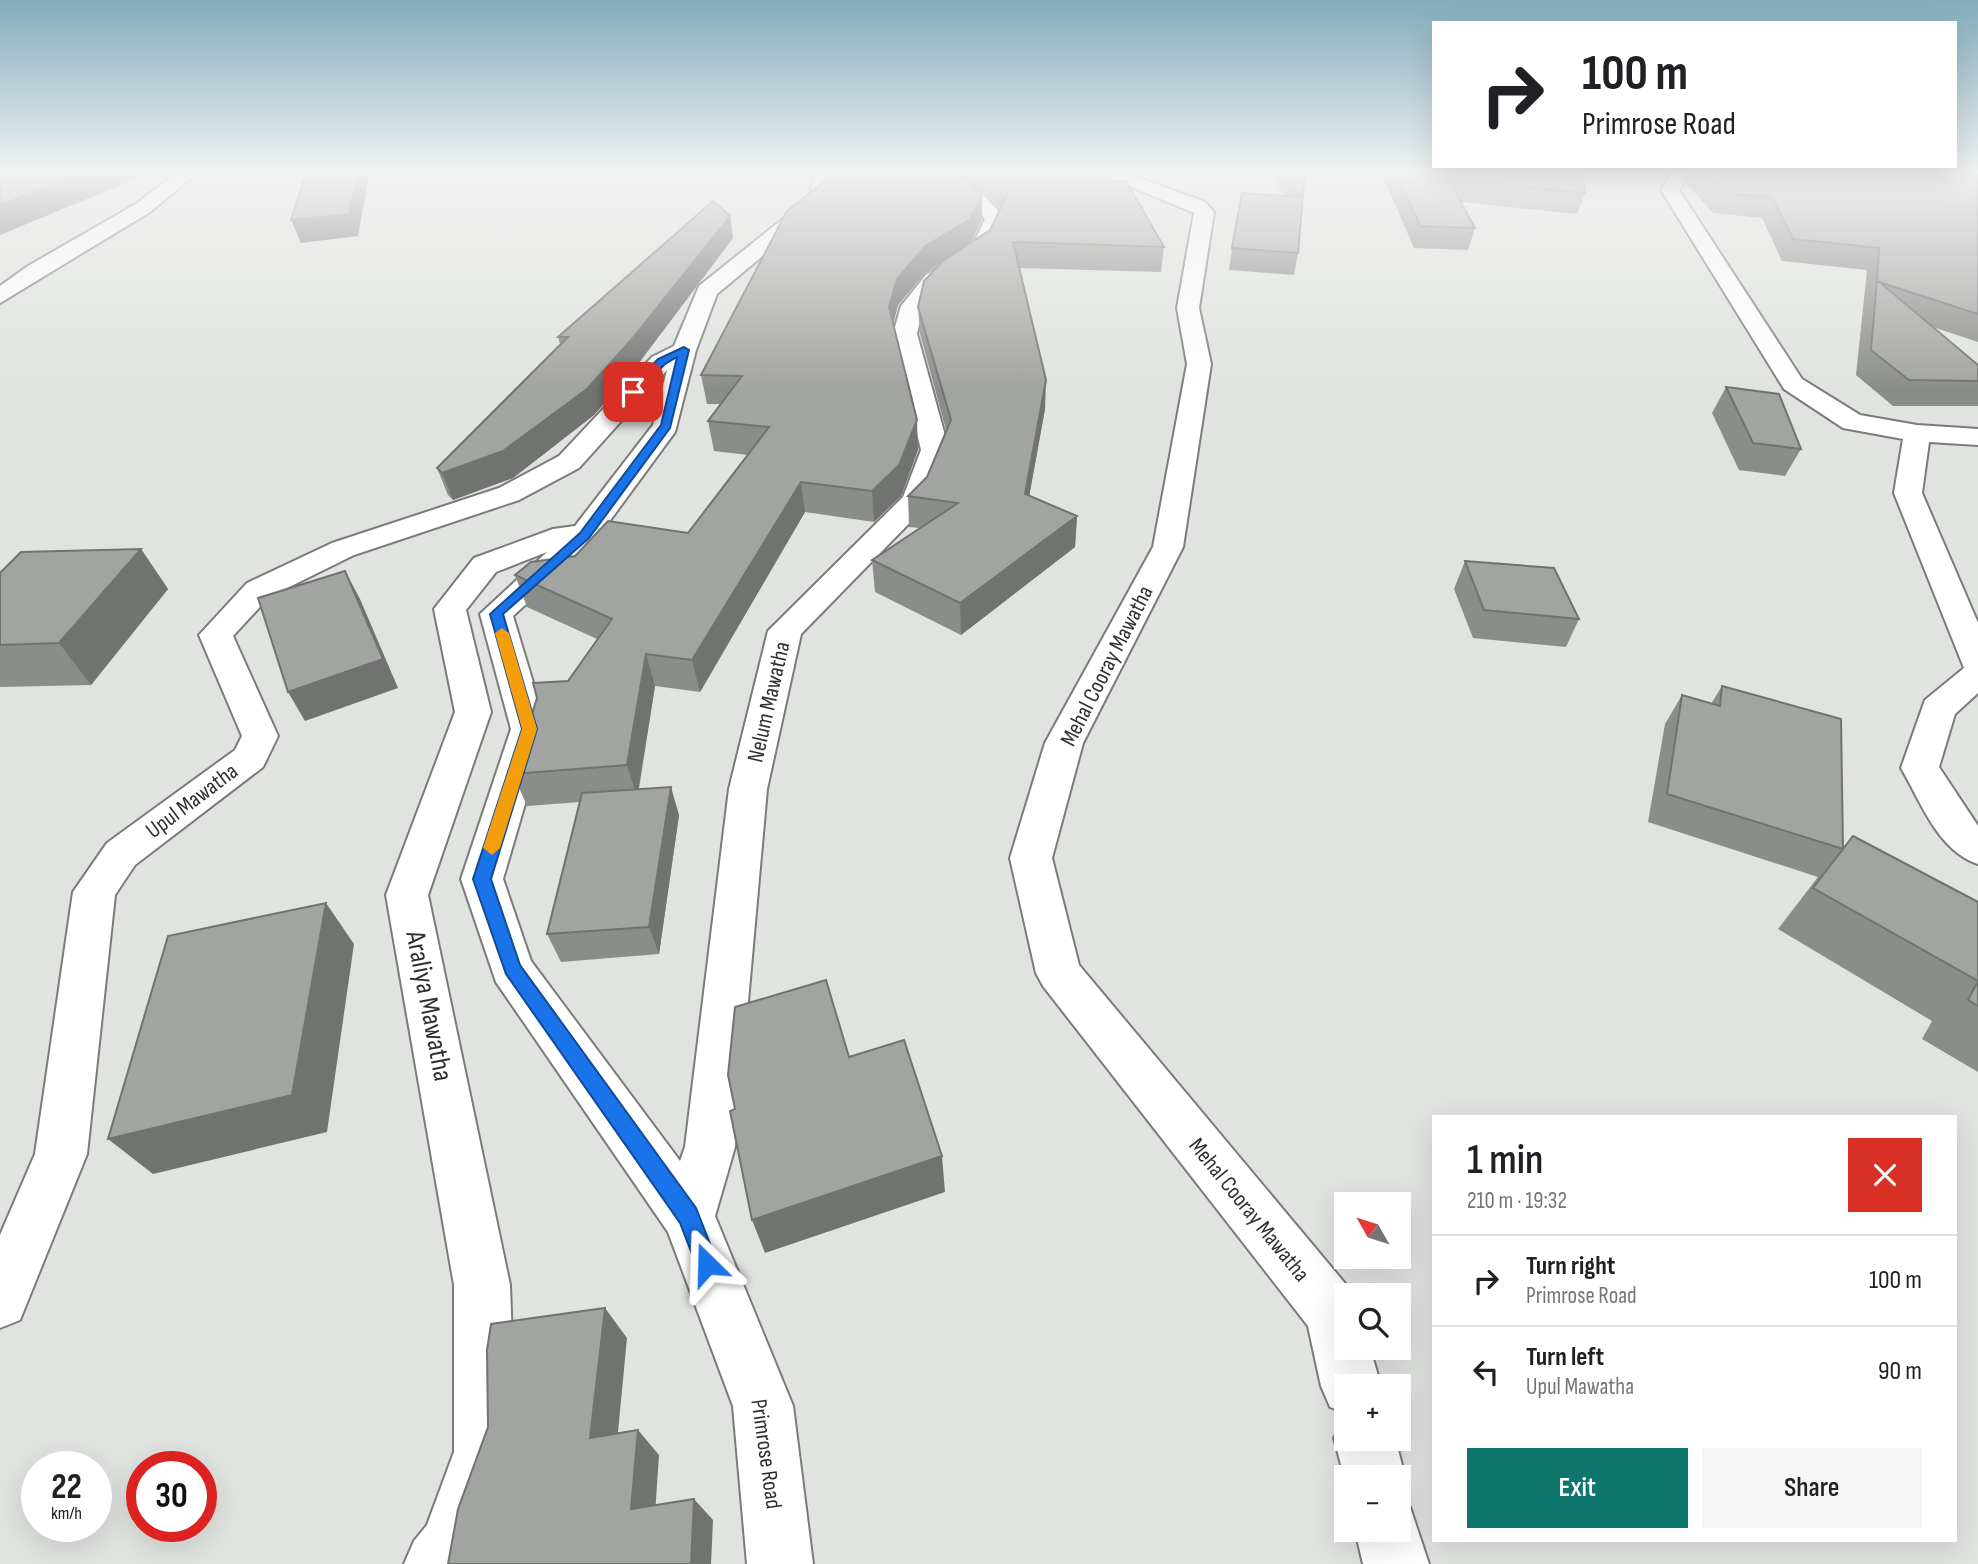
<!DOCTYPE html>
<html lang="en">
<head>
<meta charset="utf-8">
<style>
  :root { --surface:#fff; --page:#f6f6f6; --text:#202124; --muted:#757577; --line:#e0e0e0; --accent:#0f766e }
  body { margin:0; font-family:"Sofia Sans Condensed",sans-serif; background:var(--page); color:var(--text); height:100vh; display:flex; flex-direction:column; font-size:26px; white-space:nowrap }
  * { box-sizing:border-box; margin:0 }
  p { font-size:23px; color:var(--muted) }
  .icon { flex:none; width:38px; height:38px; fill:none; stroke:currentColor; stroke-width:2; stroke-linecap:round; stroke-linejoin:round }
  .map { position:relative; flex:1; overflow:hidden }
  .panel { position:absolute; left:1432px; top:1115px; width:525px; height:427px; display:flex; flex-direction:column; background:var(--surface); border-radius:0px; box-shadow:0 7px 28px #0002 }
  .panel>* { flex:none }
  .guide { position:absolute; left:1432px; top:21px; width:525px; height:147px; border-radius:0px; box-shadow:0 7px 28px #0002; background:#fff; color:var(--text); overflow:hidden }
  .needle { width:46px; rotate:309deg }
  .controls { position:absolute; left:1334px; top:1192px; display:grid; gap:14px }
  .controls a { display:grid; place-items:center; width:77px; height:77px; border-radius:0px; background:var(--surface); box-shadow:0 7px 28px #0002; font-size:35px }
  .speed { position:absolute; left:21px; top:1451px; display:flex; gap:14px; font-size:35px; font-weight:700; text-align:center }
  .speed>* { display:grid; place-content:center; width:91px; height:91px; border-radius:50%; background:var(--surface); box-shadow:0 7px 28px #0002; line-height:1 }
  .speed small { font-size:18px; font-weight:400 }
  .speed .limit { border:10px solid #d22; background:#fff; color:#111 }
  .pin { position:absolute; display:grid; place-items:center; width:60px; height:60px; color:#fff; margin:-30px; border-radius:14px; box-shadow:0 4px 10px #0006 }
  .me { position:absolute; width:77px; margin:-38px; rotate:338deg; stroke-linejoin:round; filter:drop-shadow(0 0 5px #0008) }
  .turn { display:flex; align-items:center; gap:24px; height:147px; padding:0 35px; font-size:32px }
  .turn .icon { width:91px; height:91px; stroke-width:2.5 }
  .turn b { display:block; font-size:49px; line-height:60px }
  .round { display:grid; place-items:center; flex:none; width:74px; height:74px; border-radius:0px; background:var(--page) }
  .headline { display:flex; align-items:center; justify-content:space-between; height:119px; padding:0 35px }
  h1 { font-size:42px; font-weight:600; line-height:52px }
  .action { display:flex; gap:14px; margin-top:auto; padding:14px 35px }
  .action a { flex:1; height:80px; border-radius:0px; background:var(--accent); color:#fff; font-size:28px; font-weight:600; line-height:80px; text-align:center }
  .action a+a { background:var(--page); color:var(--text) }
  ul { padding:0; list-style:none }
  li { display:flex; align-items:center; gap:21px; height:91px; padding:0 35px; border-top:2px solid var(--line) }
  li div { flex:1 }
  li b { display:block; font-size:26px }
  li em { font-style:normal }
  .map>svg:first-child { display:block }
  .lines { fill:none; stroke-linecap:round; stroke-linejoin:round }
  .minor-casing { stroke:#7a7c79; stroke-width:4 }
  .minor { fill:#fff; fill-rule:evenodd }
  .wall { fill:#8b8d8a }
  .shaded-wall { fill:#717371 }
  .building { fill:#a2a4a1; stroke:#717371; stroke-width:2 }
  .route { fill:#1a73e8; stroke:#114b97; stroke-width:2 }
  .slow { fill:#f59e0b }
  .labels { text-anchor:middle; dominant-baseline:central; stroke-width:5; stroke-linejoin:round; paint-order:stroke }
  .street-label { font-size:23px; fill:#30302f; stroke:#fff }
  .near-street-label { font-size:28px; fill:#30302f; stroke:#fff }
</style>
</head>
<body>
<div class="map">
<svg width="1978" height="1564" viewBox="0 0 1978 1564">
  <rect width="100%" height="100%" fill="#e0e3df"/>
  <g class="lines">
    <!-- minor casing -->
    <g class="minor-casing">
      <path id="minor" d="M180 170H201L150 212 0 303V286L28 266 136 204Z
        M816 170H834L825 204 717 294 696 350 675 432 595 541 513 616 547 729 503 879 531 961 680 1161 685 1147 729 789 768 631 903 497 921 450 893 334 901 306 926 275 972 246 985 219 952 183 946 170H964L966 177 1005 218 988 253 942 285 923 307 917 334 949 450 926 506 801 634 767 789 735 1147 715 1216 793 1406 813 1564H747L733 1406 668 1232 496 982 461 879 511 729 480 614 547 552 496 572 466 610 491 712 428 895 510 1285 516 1452 477 1564H404L414 1541 427 1525 454 1452V1285L386 895 455 712 434 609 474 558 553 529 575 526 653 425 667 370 579 468 519 500 354 555 269 597 233 636 278 736 263 767 135 865 115 895 87 1154 20 1320 0 1328V1235L35 1154 73 892 107 843 235 750 242 736 199 635 247 583 332 543 499 488 559 456 652 357 674 346 699 286 809 198Z
        M1091 170H1118L1205 202 1214 212 1199 308 1211 364 1183 547 1083 743 1052 858 1079 965 1353 1293 1346 1295V1348H1370L1381 1386H1346V1413L1330 1407 1321 1386 1308 1326 1043 986 1036 973 1010 858 1045 743 1153 547 1187 364 1177 308 1194 213Z
        M1673 170H1691L1679 190 1802 379 1860 415 1917 425 1978 429V445L1929 442 1922 493 1978 623V693L1955 714 1939 767 1978 826V864C1938 851 1921 802 1901 768L1925 700 1964 668 1894 493 1903 439 1843 428 1784 389 1661 190Z
        M1346 1415V1438H1395L1405 1477 1398 1493V1477H1346V1484L1334 1438Z
        M1398 1503 1410 1507 1429 1564H1363L1355 1530H1398Z"/>
    </g>
    <!-- minor -->
    <use href="#minor" class="minor"/>
  </g>
  <!-- wall -->
  <path class="wall" d="M966 170H1076L1078 174 1105 182 1164 247 1161 272 1019 268 1045 409 1029 496 1077 516 1075 547 961 635 875 592 872 560 920 528 909 527 908 496 927 477 946 430 920 334 918 307 942 262 925 273 898 305 893 325 918 450 901 496 874 522 805 512 700 692 655 686 639 789 679 815 659 954 561 962 547 934 580 802 527 806 513 774 568 681 597 639 527 607 515 575 575 556 688 533 748 455 714 451 708 421 721 404H707L701 375 982 195V219L971 242 990 230 1000 209 968 176Z
    M1270 170H1305L1298 253 1294 275 1229 270 1232 248 1284 196Z
    M1380 170H1582L1585 193 1577 214 1461 202 1475 228 1468 250 1414 248Z
    M1692 170H1978V342L1933 327 1978 365V406H1893L1856 375 1867 270 1782 261 1762 218 1713 213 1686 183Z
    M730 216 733 238 638 364 594 415 513 478 453 500 448 495 437 468 560 344 558 337Z
    M1726 387 1801 449 1785 476 1739 470 1712 413Z
    M141 549 168 589 91 685 0 687V573Z
    M1465 561 1579 619 1566 647 1473 638 1454 589Z
    M1722 686 1843 849 1853 836 1978 902V1072L1922 1039 1932 1021 1778 929 1818 877 1648 822 1665 724 1682 695 1711 704Z"/>
  <!-- shaded-wall -->
  <path class="shaded-wall" d="M90 170H157L0 235V205Z
    M358 170H370L358 236 301 243 291 220Z
    M982 195V219L970 244 925 273 898 305 890 335 889 307 897 279 924 247Z
    M730 216 733 238 638 364 594 415 513 478 453 500 442 473Z
    M1046 380 1045 409 1024 525 1025 494Z
    M917 420 918 450 901 496 874 522 872 491Z
    M801 482 805 512 700 692 692 660Z
    M1077 516 1075 547 961 635 960 603Z
    M141 549 168 589 91 685 59 643Z
    M345 571 360 599 398 688 305 721 288 692Z
    M646 654 655 686 637 797 627 765Z
    M671 787 679 815 659 954 649 927Z
    M326 903 354 944 327 1132 153 1174 108 1139Z
    M942 1156 945 1192 765 1253 752 1220Z
    M605 1308 627 1338 615 1463 590 1438Z
    M638 1430 659 1455 654 1530 631 1509Z
    M694 1499 713 1520 711 1564H691Z"/>
  <!-- building -->
  <path class="building" d="M8 170H90L0 205V174Z
    M307 170H358L349 214 291 220Z
    M828 170H958L982 195 970 219 924 247 897 279 889 307 917 420 899 465 872 491 801 482 692 660 646 654 627 765 513 774 537 698 533 683 568 681 612 619 515 575 531 562 575 556 608 521 688 533 769 427 708 421 742 376 701 375 787 211 824 182Z
    M986 170H1076L1078 174 1100 173 1105 182 1126 181 1164 247 1013 242 1046 380 1025 494 1077 516 960 603 872 560 958 503 908 496 927 477 951 420 918 307 924 281 943 261 990 230 1008 193Z
    M1284 170H1305L1298 253 1232 248 1242 193 1300 197Z
    M1395 170H1582L1585 193 1448 179 1475 228 1420 226Z
    M1702 170H1978V314L1879 282 1877 280V281L1879 248 1793 239 1772 197 1722 193Z
    M713 201 730 216 632 339 587 389 503 451 442 473 437 468 568 337H558Z
    M1877 280 1978 365V381L1909 380 1871 350Z
    M1726 387 1779 394 1801 449 1753 443Z
    M141 549 59 643 0 645V573L21 552Z
    M1465 561 1554 568 1579 619 1484 610Z
    M345 571 383 659 288 692 258 598Z
    M1722 686 1841 719 1843 849 1667 794 1682 695 1720 706Z
    M671 787 649 927 547 934 582 793Z
    M1853 836 1978 902V1006L1968 1000 1978 981 1813 888Z
    M326 903 292 1095 108 1139 168 936Z
    M826 980 849 1057 904 1040 942 1156 752 1220 730 1111 735 1109 728 1075 735 1007Z
    M605 1308 590 1438 638 1430 631 1509 694 1499 691 1564H448L458 1509 488 1427 487 1350 491 1324Z"/>
  <!-- sky -->
  <linearGradient id="sky" x2="0" y2="1"><stop stop-color="#82acbd"/><stop offset="0.44" stop-color="#f1f2f1"/><stop offset="1" stop-color="#f1f2f1" stop-opacity="0"/></linearGradient>
  <rect width="1978" height="389" fill="url(#sky)"/>
  <!-- route -->
  <path class="route" d="M684 347 689 350 670 428 589 538 503 614 537 729 491 879 520 965 696 1208 718 1264 715 1272 707 1275 699 1272 680 1223 506 974 473 879 522 729 490 614 580 533 661 425 677 357 665 364 636 394 627 392 658 359Z"/>
  <!-- slow -->
  <path class="slow" d="M502 628 509 633 537 729 500 848 492 855 483 848 522 729 495 633Z"/>
  <g class="labels">
    <!-- street labels -->
    <g class="street-label">
      <text transform="translate(1107 666) rotate(-63)">Mehal Cooray Mawatha</text>
      <text transform="translate(769 702) rotate(-77)">Nelum Mawatha</text>
      <text transform="translate(192 801) rotate(-37)">Upul Mawatha</text>
      <text transform="translate(1249 1210) rotate(51)">Mehal Cooray Mawatha</text>
      <text transform="translate(766 1454) rotate(82)">Primrose Road</text>
    </g>
    <!-- near-street labels -->
    <g class="near-street-label">
      <text transform="translate(429 1006) rotate(79)">Araliya Mawatha</text>
    </g>
  </g>
</svg>
<div class="controls">
<a><svg class="needle" viewBox="-14 -14 28 28"><path d="M0-13l5 13h-10z" fill="#e53935"/><path d="M0 13l5-13h-10z" fill="#757577"/></svg></a>
<a><svg class="icon" aria-label="search" viewBox="0 0 24 24"><circle cx="10" cy="10" r="6"/><path d="M15 15l6 6"/></svg></a>
<a>+</a>
<a>−</a>
</div>
<div class="speed"><div>22<small>km/h</small></div><div class="limit">30</div></div>
<div class="pin" style="left:633px;top:392px;background:#d93025"><svg class="icon" aria-label="arrive" viewBox="0 0 24 24"><path d="M6 21V4h12l-3 4 3 4H6"/></svg></div>
<svg class="me" style="left:707px;top:1264px" viewBox="-20 -20 40 40"><path d="M0-17L14 15 0 8-14 15z" fill="#1a73e8" stroke="#fff" stroke-width="4"/></svg>
<div class="guide">
<div class="turn"><svg class="icon" aria-label="right" viewBox="0 0 24 24"><path d="M7 20v-9h11M14 6l5 5-5 5"/></svg><div><b>100 m</b>Primrose Road</div></div>
</div>
<section class="panel">
<div class="headline"><div><h1>1 min</h1><p>210 m · 19:32</p></div><a class="round" style="background:#d93025;color:#fff"><svg class="icon" aria-label="close" viewBox="0 0 24 24"><path d="M6 6l12 12M18 6L6 18"/></svg></a></div>
<ul>
<li><svg class="icon" aria-label="right" viewBox="0 0 24 24"><path d="M7 20v-9h11M14 6l5 5-5 5"/></svg><div><b>Turn right</b><p>Primrose Road</p></div><em>100 m</em></li>
<li><svg class="icon" aria-label="left" viewBox="0 0 24 24"><path d="M17 20v-9H6M10 6l-5 5 5 5"/></svg><div><b>Turn left</b><p>Upul Mawatha</p></div><em>90 m</em></li>
</ul>
<div class="action"><a>Exit</a><a>Share</a></div>
</section>
</div>
</body>
</html>
